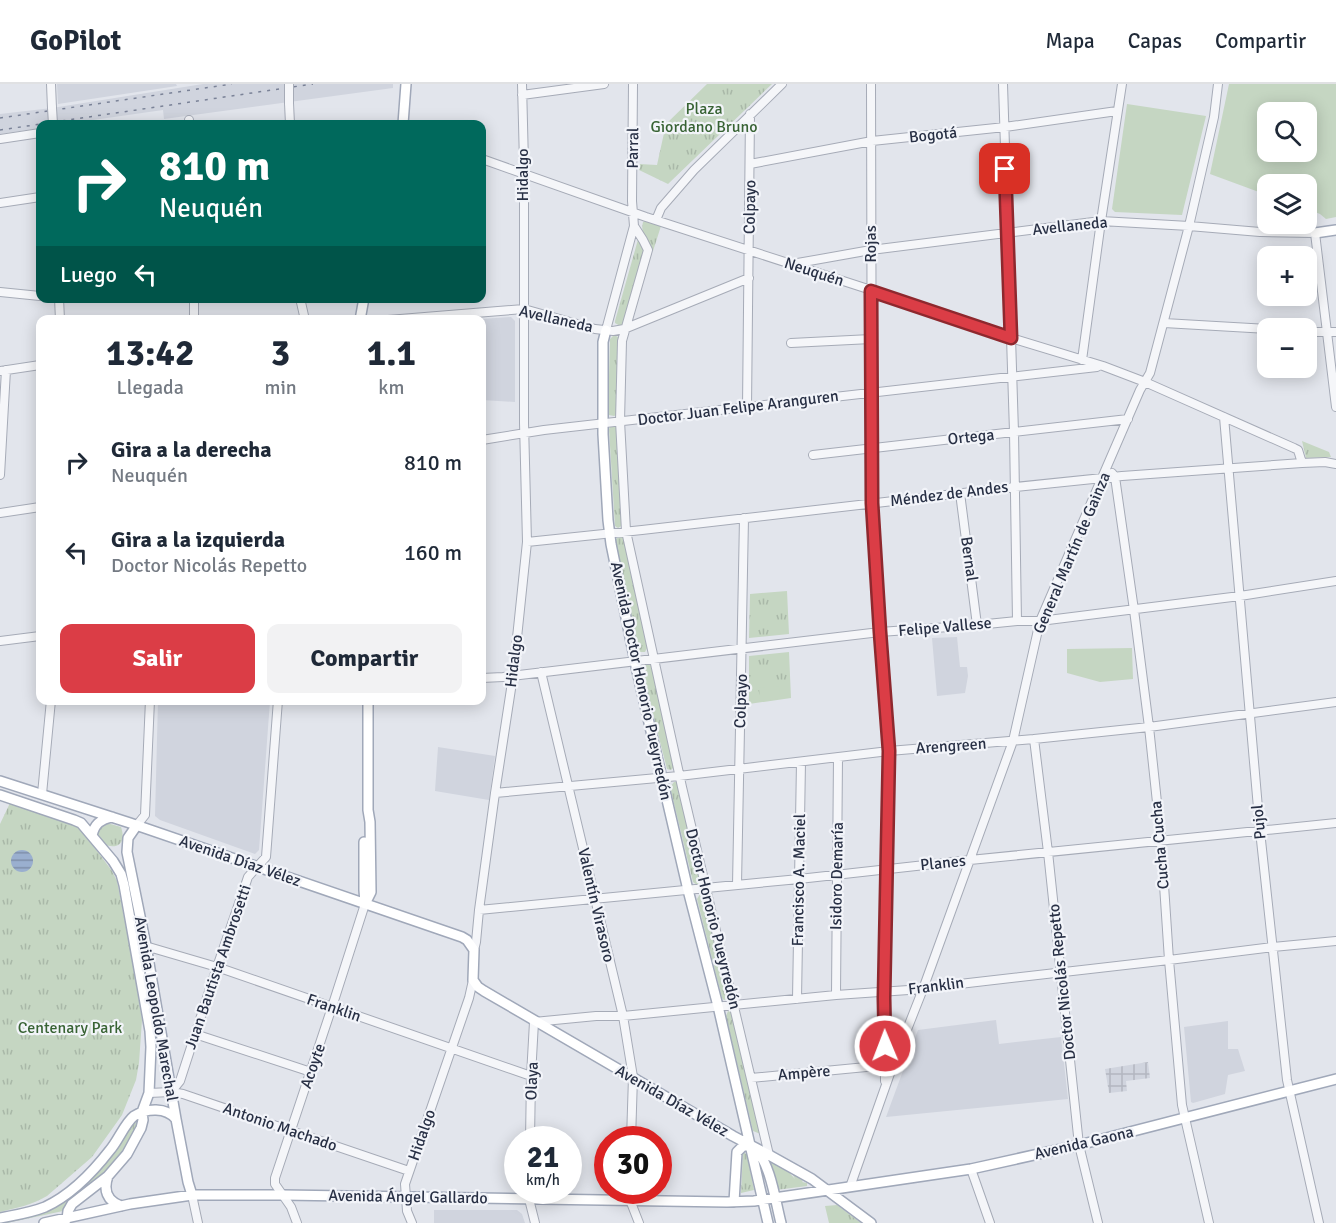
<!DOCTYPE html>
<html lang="es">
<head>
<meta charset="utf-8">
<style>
  :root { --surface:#fff; --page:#f2f2f3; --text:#1f2937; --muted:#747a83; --line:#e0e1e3; --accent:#db3d46 }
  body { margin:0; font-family:Signika,sans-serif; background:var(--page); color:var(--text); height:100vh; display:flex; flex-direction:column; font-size:22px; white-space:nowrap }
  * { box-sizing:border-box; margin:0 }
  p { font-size:20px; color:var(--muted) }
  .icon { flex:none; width:33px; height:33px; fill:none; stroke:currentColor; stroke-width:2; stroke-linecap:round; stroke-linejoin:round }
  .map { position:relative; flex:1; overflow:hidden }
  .sheet { position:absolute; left:36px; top:231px; width:450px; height:390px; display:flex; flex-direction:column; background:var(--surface); border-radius:12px; box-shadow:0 3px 15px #0003 }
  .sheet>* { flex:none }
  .banner { position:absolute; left:36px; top:36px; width:450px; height:183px; border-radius:12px; box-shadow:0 3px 15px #0003; background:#00695c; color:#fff; overflow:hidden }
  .buttons { position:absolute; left:1257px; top:18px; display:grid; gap:12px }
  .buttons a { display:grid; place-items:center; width:60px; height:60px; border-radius:12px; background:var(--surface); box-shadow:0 3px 15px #0003; font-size:30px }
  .speed { position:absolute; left:504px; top:1042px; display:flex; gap:12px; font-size:30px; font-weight:700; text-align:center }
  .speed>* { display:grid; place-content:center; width:78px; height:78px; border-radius:50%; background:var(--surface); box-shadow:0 3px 15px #0003; line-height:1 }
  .speed small { font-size:15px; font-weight:400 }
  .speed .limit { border:9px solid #d22; background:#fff; color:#111 }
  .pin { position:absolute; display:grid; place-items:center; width:51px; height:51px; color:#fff; margin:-26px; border-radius:12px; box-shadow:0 3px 9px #0006 }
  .me { position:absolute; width:66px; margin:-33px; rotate:359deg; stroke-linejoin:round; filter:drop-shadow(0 0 4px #0008) }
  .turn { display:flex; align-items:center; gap:21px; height:126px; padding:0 24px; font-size:27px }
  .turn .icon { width:78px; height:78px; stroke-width:2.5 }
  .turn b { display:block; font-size:42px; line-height:51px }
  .then { display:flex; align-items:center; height:57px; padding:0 24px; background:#0003; gap:12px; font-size:22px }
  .eta { display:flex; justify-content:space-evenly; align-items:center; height:102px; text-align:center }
  .eta b { font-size:36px; font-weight:700; line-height:42px }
  .button { display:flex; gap:12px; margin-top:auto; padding:12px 24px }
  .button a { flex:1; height:69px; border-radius:12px; background:var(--accent); color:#fff; font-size:24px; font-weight:700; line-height:69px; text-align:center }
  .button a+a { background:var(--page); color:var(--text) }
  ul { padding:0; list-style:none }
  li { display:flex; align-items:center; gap:18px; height:90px; padding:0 24px }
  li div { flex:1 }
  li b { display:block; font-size:22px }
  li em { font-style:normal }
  header { display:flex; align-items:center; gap:36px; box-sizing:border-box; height:84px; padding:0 30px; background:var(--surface); border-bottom:2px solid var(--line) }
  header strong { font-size:28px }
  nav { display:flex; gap:33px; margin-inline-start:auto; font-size:21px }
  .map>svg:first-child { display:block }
  .built { fill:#d0d4de }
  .industrial { fill:url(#industrial-grid) }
  .park { fill:url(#park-tufts) }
  .pitch { fill:#c5d6c2; fill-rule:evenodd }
  .water { fill:url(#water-rules) }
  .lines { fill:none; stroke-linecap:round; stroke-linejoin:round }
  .minor-casing { stroke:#a6abb7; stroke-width:10 }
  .major-casing { stroke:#a0a8b9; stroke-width:12 }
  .minor { stroke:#f5f6f9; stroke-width:8 }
  .major { stroke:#fff; stroke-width:9 }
  .rail { stroke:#7a8297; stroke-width:1.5; stroke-dasharray:3 6; stroke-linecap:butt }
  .minor-bridge-casing { stroke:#a6abb7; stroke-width:10; stroke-linecap:butt }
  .minor-bridge { stroke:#f5f6f9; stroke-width:8 }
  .route-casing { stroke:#8e282e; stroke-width:15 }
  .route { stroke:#db3d46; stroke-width:10 }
  .labels { text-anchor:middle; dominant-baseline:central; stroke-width:4.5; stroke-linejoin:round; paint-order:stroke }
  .park-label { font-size:16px; fill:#386334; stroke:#f2f4f9 }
  .street-label { font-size:16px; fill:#283045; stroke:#f2f4f9 }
</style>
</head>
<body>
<header>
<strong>GoPilot</strong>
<nav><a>Mapa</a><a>Capas</a><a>Compartir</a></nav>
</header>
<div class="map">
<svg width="1336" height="1139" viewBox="0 0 1336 1139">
  <defs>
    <pattern id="industrial-grid" width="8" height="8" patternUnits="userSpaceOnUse" patternTransform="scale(1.5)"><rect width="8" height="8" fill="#d0d4de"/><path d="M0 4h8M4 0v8" fill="none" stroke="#b3b6c0"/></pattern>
    <pattern id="park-tufts" width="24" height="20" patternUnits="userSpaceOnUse" patternTransform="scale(1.5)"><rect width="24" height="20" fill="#c5d6c2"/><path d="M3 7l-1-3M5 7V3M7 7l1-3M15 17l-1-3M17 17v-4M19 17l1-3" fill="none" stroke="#a9b8a8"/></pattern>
    <pattern id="water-rules" width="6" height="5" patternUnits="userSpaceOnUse" patternTransform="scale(1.5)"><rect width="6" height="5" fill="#9aafcf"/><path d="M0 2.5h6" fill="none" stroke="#7e8faa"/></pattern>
  </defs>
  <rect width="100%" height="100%" fill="#e2e5ec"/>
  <!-- built -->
  <path class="built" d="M57 0H176L177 2 58 20Z
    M203 0H393V4L164 35 163 26 65 40H40V44L0 50V30L52 24Z
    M511 233 515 237V318L482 316 481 235Z
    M957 553 960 583H967L968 592 965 609 937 612 932 554Z
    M158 617H270L259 766 255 770 160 736 155 732Z
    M438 663 495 672 489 716 435 707Z
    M996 936 999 960 1061 953 1068 1015 886 1033 918 946Z
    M1228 937V965H1238L1245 987 1228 991 1225 1010 1193 1019 1191 1018 1184 943Z
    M434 1126H517L522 1130 525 1139H434Z"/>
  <!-- industrial -->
  <path class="industrial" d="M1148 978 1150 994 1126 997 1127 1007 1109 1009 1105 985Z"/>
  <!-- park -->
  <path class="park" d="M707 0H772L668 100 639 86V80L657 81 666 40Z
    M645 137 661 142 653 167C647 157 640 150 643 138Z
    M639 152 645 167 624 240 620 242 615 239V237Z
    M614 251 618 253 619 255 617 331 614 332 609 331 608 328 610 255Z
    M611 341 617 343 623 441 618 444 615 442 609 345Z
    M1302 357 1329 368 1331 373 1306 374Z
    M622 453 624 454 647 564 645 568H640L638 566 615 457 617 454Z
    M787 507 789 550 749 554 750 510Z
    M789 568 791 614 749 620V572Z
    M646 580 651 581 653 584 675 682 671 686 667 685 642 587 643 583Z
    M674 698H677L702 798 697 801 693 798 670 703Z
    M10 719 72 739 80 744 112 787 117 797 132 874 142 936 139 979 136 996 122 1031 92 1073 47 1112C32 1121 16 1124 0 1128V740Z
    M107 739 121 743C133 779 76 757 107 739Z
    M700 810 705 812 728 915 724 916 722 914 697 815Z
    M728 927 733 929 763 1051 753 1047 726 932Z
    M134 1039H137L138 1042 121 1073 110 1085 67 1121 63 1127 7 1139H0L53 1122Z
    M743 1068H744L747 1071 754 1106 741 1109Z
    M768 1076 786 1085 795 1095 792 1089 803 1097 802 1098 807 1099V1102L776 1106Z
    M837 1121 861 1139H829L825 1122Z"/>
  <!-- pitch -->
  <path class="pitch" d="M1229 0H1336V133L1326 135 1320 130 1307 125 1306 100H1268L1267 111 1210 90ZM1268 28H1306V68H1268Z
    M1127 20 1206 32 1182 131 1115 128 1112 125Z
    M1132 564 1133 595 1100 598 1067 589V565Z
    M779 602 780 614 760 617 759 604Z"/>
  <!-- water -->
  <path class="water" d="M11 777a11 11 0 1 1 22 0a11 11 0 1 1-22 0Z"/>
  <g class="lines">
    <!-- minor casing -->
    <g class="minor-casing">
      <path id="minor" d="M51 0 52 24
        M871 0 872 419 880 548 889 667 884 914 885 997
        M1003 0 1014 348 1017 537
        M522 11 604 0
        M289 19 290 40
        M189 36V40
        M0 55 40 49
        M482 75 646 133 871 206 1011 254 1103 282 1145 298 1294 364 1298 366 1302 379
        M750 80 872 57 1005 43 1117 27
        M0 119 40 113
        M656 136 661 124 694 86 782 0
        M634 142 643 156 648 166 622 257 620 337 626 447 682 703 769 1071
        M792 180 871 166 1101 137 1189 142 1260 148 1315 149 1336 323
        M0 208 40 212
        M59 214 60 236
        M194 214V236
        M300 214 305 236
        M388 236 524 225 595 245 613 247 624 245 749 194
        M1164 239 1268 245
        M606 246 634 142 632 117 633 0
        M1306 248H1336
        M791 259 871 255
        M1082 276 1101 137 1122 0
        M0 287 40 281
        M747 324 750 30
        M1224 333 1260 747 1287 996 1319 1139
        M482 356 544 346 1097 283
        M813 371 1128 335
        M1112 389 1115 393 1134 526 1149 643 1161 756 1169 876 1182 1021 1209 1139
        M0 391 6 286
        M960 409 977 541
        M0 429 40 423
        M527 458 642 446 1015 403 1122 392 1302 379 1325 378 1336 380
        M0 557 40 552
        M541 588 623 932 633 993 631 1056
        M482 594 503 593 880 548 977 541 1017 537H1040L1240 512 1336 497
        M1034 655 1048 768 1079 1061 1098 1139
        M495 709 679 692 889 667 1034 655 1149 643 1336 618
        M42 710 51 616
        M137 741 145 731 150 616
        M737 801 744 434
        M479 826 799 795 970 776 1336 739
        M135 859 217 883 531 992
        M474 866 476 858 479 826 495 709 513 592 527 458 524 339V79L522 0
        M836 911 838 673
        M797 915 801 678
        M195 950 311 988
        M751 994 887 981
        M171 1008 180 997 217 883 245 802 248 793 266 773 278 616
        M149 1009 171 1008 183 1010 409 1087
        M530 1056 531 992 534 938 596 932H623L836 911 923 905 951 901 1169 876 1273 863 1336 857
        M971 1085 990 1139
        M850 1103 893 981 923 905 1013 657 1040 537 1140 306 1150 289 1189 142 1214 33 1218 0
        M529 1107V1115L535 1139
        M629 1107 630 1116 639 1139
        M192 1111 198 1139
        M297 1139 291 1123 275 1100V1094L332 923 365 820
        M412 1139 407 1127 405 1100 469 914 473 896"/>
    </g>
    <!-- major casing -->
    <g class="major-casing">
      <path id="major" d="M403 40 406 0
        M1315 149 1336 146
        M360 236 364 214
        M606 246 603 258V350L608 436 611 460 637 587 688 806 718 922 768 1139
        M0 697 130 739 462 853 467 856 474 866 473 896 478 903 484 907 733 1052 769 1071 812 1095 871 1139
        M0 711 74 736 81 739 113 777 121 790 124 801 150 947 151 963 149 1009 142 1028 143 1036 141 1044 127 1070 108 1092 72 1120 68 1127 67 1135
        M137 741 128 754 127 768 146 862 176 1035 188 1098 192 1111
        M92 752C94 740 101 735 112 733
        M364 758V806L365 819
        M365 820 371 808 370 738 368 726V616
        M755 1064C771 1081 775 1116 781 1139
        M108 1092C103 1106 107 1117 121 1122
        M734 1118 737 1068 743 1062 751 1061
        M0 1134C15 1131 30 1129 45 1123 71 1111 93 1088 110 1066 118 1057 125 1039 134 1032 147 1024 166 1023 176 1035
        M44 1139 130 1120 192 1111H283L727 1118 754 1117 971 1085 1079 1061 1336 995"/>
    </g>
    <!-- minor -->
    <use href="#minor" class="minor"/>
    <!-- major -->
    <use href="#major" class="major"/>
    <!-- rail -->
    <path class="rail" d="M0 34 232 0
      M0 46 313 0"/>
    <!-- minor-bridge casing -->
    <g class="minor-bridge-casing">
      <path id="minor-bridge" d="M289 0V19
        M52 24 53 40"/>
    </g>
    <!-- minor-bridge -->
    <use href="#minor-bridge" class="minor-bridge"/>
  </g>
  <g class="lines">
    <!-- route casing -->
    <g class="route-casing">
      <path id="route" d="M885 962 884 914 889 667 880 548 872 419 871 207 1011 254 1005 85"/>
    </g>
    <!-- route -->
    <use href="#route" class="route"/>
  </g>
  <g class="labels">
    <!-- park labels -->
    <g class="park-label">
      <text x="704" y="25">Plaza<tspan x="704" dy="18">Giordano Bruno</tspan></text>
      <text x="70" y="944">Centenary Park</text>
    </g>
    <!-- street labels -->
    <g class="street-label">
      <text transform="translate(933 51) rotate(-6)">Bogotá</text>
      <text transform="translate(633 64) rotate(-89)">Parral</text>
      <text transform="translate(523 91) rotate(-90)">Hidalgo</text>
      <text transform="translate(750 123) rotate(-89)">Colpayo</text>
      <text transform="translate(1070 142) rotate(-6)">Avellaneda</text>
      <text transform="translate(871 160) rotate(-90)">Rojas</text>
      <text transform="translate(814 188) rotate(18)">Neuquén</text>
      <text transform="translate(556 235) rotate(13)">Avellaneda</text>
      <text transform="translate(738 324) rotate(-7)">Doctor Juan Felipe Aranguren</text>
      <text transform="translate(971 353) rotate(-6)">Ortega</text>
      <text transform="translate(949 410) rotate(-7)">Méndez de Andes</text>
      <text transform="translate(1072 469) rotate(-67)">General Martín de Gainza</text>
      <text transform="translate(969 475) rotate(82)">Bernal</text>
      <text transform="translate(945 543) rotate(-5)">Felipe Vallese</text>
      <text transform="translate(514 577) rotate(-83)">Hidalgo</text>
      <text transform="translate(641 597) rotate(78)">Avenida Doctor Honorio Pueyrredón</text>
      <text transform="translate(741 617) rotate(-88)">Colpayo</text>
      <text transform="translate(951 662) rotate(-4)">Arengreen</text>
      <text transform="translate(1259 738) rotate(-95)">Pujol</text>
      <text transform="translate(1160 761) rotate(-95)">Cucha Cucha</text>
      <text transform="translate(240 777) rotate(19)">Avenida Díaz Vélez</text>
      <text transform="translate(943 779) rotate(-6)">Planes</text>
      <text transform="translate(837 792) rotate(-89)">Isidoro Demaría</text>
      <text transform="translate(799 796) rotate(-89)">Francisco A. Maciel</text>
      <text transform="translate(596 821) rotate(77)">Valentín Virasoro</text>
      <text transform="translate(713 835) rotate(76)">Doctor Honorio Pueyrredón</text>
      <text transform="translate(218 883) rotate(-71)">Juan Bautista Ambrosetti</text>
      <text transform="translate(1062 898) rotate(-96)">Doctor Nicolás Repetto</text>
      <text transform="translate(936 902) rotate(-7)">Franklin</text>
      <text transform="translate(334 924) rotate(19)">Franklin</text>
      <text transform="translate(156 925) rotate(80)">Avenida Leopoldo Marechal</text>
      <text transform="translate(313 982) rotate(-71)">Acoyte</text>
      <text transform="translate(804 989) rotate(-5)">Ampère</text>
      <text transform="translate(532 997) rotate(-88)">Olaya</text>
      <text transform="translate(672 1017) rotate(30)">Avenida Díaz Vélez</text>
      <text transform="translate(280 1043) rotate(19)">Antonio Machado</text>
      <text transform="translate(422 1051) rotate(-71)">Hidalgo</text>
      <text transform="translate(1084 1059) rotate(-13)">Avenida Gaona</text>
      <text transform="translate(408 1113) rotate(1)">Avenida Ángel Gallardo</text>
    </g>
  </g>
</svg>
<div class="buttons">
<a><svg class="icon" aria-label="search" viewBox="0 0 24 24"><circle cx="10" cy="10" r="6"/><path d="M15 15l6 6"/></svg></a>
<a><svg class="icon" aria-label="layers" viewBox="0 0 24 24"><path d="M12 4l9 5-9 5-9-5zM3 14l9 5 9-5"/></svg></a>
<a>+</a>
<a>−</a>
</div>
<div class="speed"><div>21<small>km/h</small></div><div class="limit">30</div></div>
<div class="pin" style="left:1005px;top:85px;background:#d93025"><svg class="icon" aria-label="arrive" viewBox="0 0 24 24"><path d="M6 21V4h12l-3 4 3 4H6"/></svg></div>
<svg class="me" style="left:885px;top:962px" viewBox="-20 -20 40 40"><circle r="17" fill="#db3d46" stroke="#fff" stroke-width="3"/><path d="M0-11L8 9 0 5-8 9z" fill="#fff"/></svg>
<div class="banner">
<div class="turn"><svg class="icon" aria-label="right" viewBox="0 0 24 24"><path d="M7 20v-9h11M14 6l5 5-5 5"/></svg><div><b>810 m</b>Neuquén</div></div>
<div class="then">Luego<svg class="icon" aria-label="left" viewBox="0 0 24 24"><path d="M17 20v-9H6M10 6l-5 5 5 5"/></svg></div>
</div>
<section class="sheet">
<div class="eta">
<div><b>13:42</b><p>Llegada</p></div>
<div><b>3</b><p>min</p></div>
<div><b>1.1</b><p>km</p></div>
</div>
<ul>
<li><svg class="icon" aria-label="right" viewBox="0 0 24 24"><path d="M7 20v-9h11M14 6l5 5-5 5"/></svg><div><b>Gira a la derecha</b><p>Neuquén</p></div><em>810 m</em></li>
<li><svg class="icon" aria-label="left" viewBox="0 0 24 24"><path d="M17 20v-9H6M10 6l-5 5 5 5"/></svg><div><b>Gira a la izquierda</b><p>Doctor Nicolás Repetto</p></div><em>160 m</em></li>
</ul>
<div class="button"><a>Salir</a><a>Compartir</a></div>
</section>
</div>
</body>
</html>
